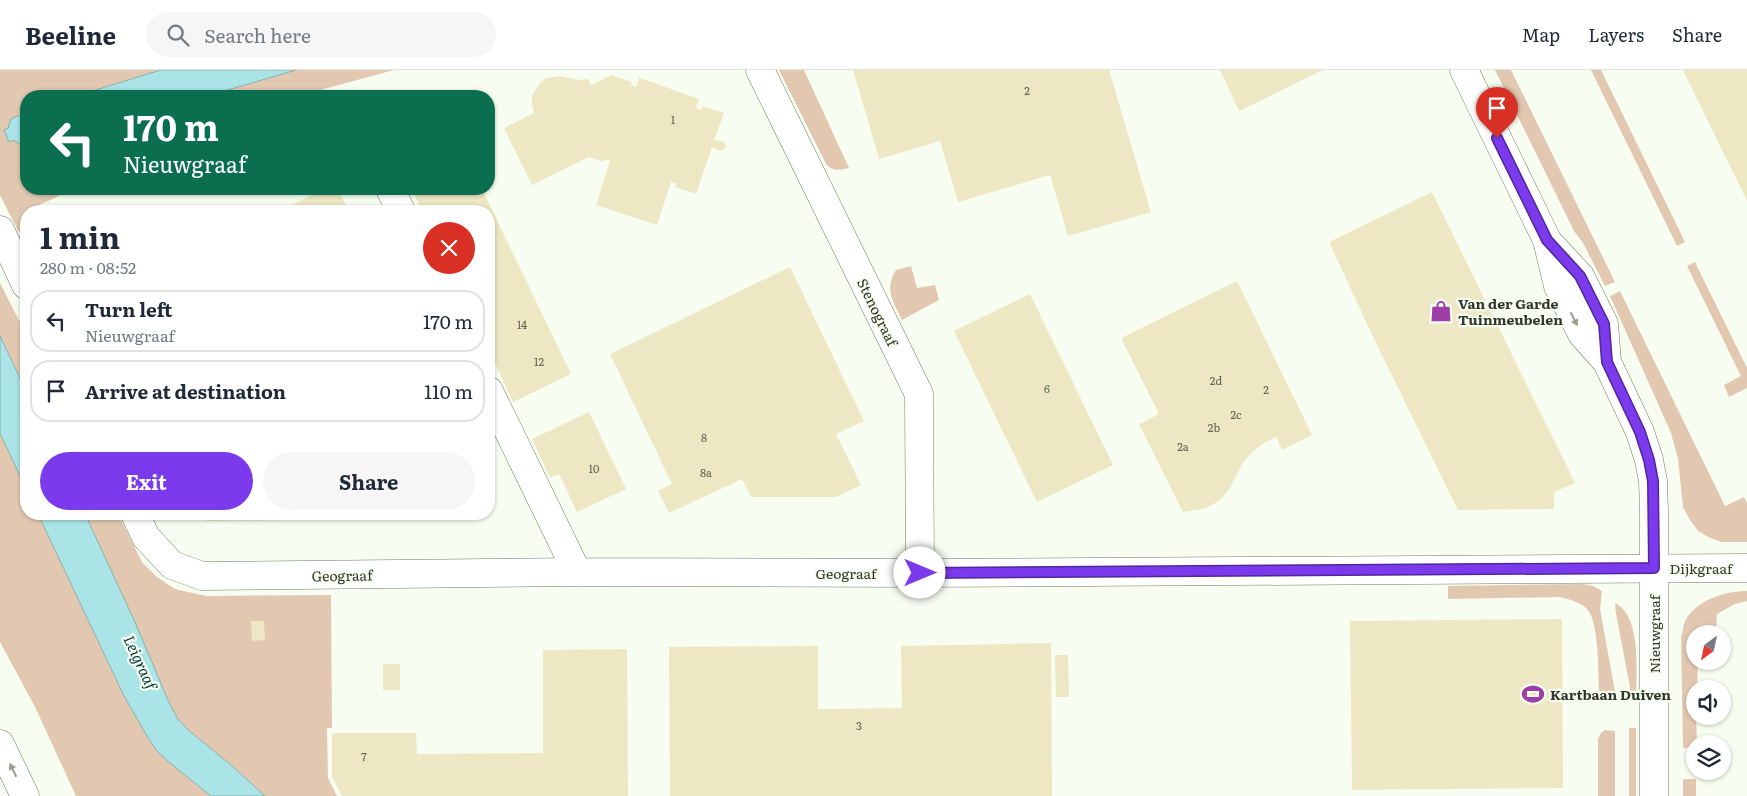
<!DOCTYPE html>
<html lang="en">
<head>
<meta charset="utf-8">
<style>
  :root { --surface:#fff; --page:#f6f6f7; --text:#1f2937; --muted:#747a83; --line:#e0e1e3; --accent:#7c3aed }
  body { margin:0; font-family:Literata,serif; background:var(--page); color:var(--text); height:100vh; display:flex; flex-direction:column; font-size:19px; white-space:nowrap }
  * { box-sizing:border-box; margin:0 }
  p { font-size:16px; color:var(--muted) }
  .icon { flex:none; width:28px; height:28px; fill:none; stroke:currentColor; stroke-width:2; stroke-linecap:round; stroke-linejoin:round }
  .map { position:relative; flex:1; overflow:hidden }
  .panel { position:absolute; left:20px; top:135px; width:475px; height:315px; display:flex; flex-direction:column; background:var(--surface); border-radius:20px; box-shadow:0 1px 4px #0004 }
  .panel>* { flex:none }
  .banner { position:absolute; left:20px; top:20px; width:475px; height:105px; border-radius:20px; box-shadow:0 1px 4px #0004; background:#0b6e4f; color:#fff; overflow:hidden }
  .needle { width:32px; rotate:213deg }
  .controls { position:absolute; left:1686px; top:555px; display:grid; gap:10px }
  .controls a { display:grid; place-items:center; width:45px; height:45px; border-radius:50%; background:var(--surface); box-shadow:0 1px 4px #0004; font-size:25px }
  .pin { position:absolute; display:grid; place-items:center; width:42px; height:42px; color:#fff; margin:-51px -21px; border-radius:50% 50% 50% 0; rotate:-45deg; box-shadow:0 0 5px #0007 }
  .pin .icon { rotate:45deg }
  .me { position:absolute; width:55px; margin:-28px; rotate:90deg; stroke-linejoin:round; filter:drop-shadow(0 0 4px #0008) }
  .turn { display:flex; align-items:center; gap:18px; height:105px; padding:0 20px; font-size:22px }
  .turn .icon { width:65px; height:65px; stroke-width:2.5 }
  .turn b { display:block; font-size:35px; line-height:42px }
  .round { display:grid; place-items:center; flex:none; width:52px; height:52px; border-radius:26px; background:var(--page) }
  .overview { display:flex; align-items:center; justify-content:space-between; height:85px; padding:0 20px }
  h1 { font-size:30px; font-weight:700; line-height:38px }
  .primary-button { display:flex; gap:10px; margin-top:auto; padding:10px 20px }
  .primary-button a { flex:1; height:58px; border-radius:30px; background:var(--accent); color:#fff; font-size:20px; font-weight:700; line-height:58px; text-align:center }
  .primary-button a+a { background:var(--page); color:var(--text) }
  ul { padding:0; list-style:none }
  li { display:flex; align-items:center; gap:15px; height:62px; margin:0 10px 8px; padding:0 10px; border:2px solid var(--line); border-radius:20px }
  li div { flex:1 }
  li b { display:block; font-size:19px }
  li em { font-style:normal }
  header { display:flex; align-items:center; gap:30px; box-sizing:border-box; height:70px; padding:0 25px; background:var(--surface); border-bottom:1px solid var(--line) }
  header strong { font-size:24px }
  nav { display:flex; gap:28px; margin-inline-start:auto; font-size:18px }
  .search { width:350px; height:45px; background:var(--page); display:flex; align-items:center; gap:12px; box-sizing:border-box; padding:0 18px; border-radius:28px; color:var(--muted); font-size:19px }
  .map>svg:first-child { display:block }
  .green { fill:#e2c8b0 }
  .water { fill:#abe4e6; stroke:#86b0ae }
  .building { fill:#eee7c4 }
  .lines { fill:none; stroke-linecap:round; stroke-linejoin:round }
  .minor-casing { stroke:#6f7e62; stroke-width:29 }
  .tertiary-casing { stroke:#6f7e62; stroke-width:29 }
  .motorway-casing { stroke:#6f7e62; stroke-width:29 }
  .minor { stroke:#fff; stroke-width:28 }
  .tertiary { stroke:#fff; stroke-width:28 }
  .motorway { stroke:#fff; stroke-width:28 }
  .oneway { fill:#989b94 }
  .route-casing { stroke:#51269a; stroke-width:12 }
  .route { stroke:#7c3aed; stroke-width:9 }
  .labels { text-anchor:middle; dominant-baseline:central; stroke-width:4.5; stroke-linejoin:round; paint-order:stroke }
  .number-label { font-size:11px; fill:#606350 }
  .poi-label { font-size:14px; font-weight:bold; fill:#30372a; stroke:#f7fef1; text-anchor:start }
  .street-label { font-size:14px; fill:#30372a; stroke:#f7fef1 }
  .water-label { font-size:15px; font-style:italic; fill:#003839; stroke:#f7fef1 }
</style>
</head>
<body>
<header>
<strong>Beeline</strong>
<div class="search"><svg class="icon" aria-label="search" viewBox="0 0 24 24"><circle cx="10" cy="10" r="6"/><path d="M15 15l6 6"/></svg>Search here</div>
<nav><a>Map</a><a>Layers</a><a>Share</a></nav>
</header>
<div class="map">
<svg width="1747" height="726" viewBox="0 0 1747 726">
  <rect width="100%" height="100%" fill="#f7fef1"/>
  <!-- green -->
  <path class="green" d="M0 0H168L102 26H26V119H74L35 137 37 141H26V165L18 161 0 125Z
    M296 0H394L298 26H207Z
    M779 0H804L849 98C839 100 833 102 826 94Z
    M1495 0H1511L1615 212 1605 216 1583 173 1574 161Z
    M1591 0H1601L1685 172 1677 176Z
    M1695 192 1747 298V318L1729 327 1724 315 1741 306 1687 196Z
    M911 196 917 218 935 215 939 230 902 250C893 231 884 220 896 200Z
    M0 213 26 264V321L0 266Z
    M1620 221 1725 436 1744 427 1747 433V472H1721L1710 468 1698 461 1690 450 1683 437 1678 389 1671 363 1610 226Z
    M0 363 26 419V444H38L124 626 170 693 211 726H76L35 637 0 572Z
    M85 444H118L142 492 157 507 175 519 206 526 331 525 332 658H327L328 708 337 726H265L231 695 187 659 177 648 168 630Z
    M1583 514 1593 516 1602 521 1600 539 1616 627C1608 627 1604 627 1599 620 1598 602 1599 551 1587 539 1581 532 1568 529 1559 527L1448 529V516Z
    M1747 521V531L1735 534 1717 544 1716 564H1695V591H1698L1697 619H1695L1697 674H1695V677L1683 678 1681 567C1683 562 1683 556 1685 551 1696 530 1725 521 1747 521Z
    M1615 533C1642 547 1636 601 1636 627H1630V617L1616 544Z
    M1629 658H1636V726H1629Z
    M1605 660 1615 661V726H1598V669L1601 663Z
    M1683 709H1696V726H1683Z"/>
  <!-- water -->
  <path class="water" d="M161 0H296L207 26H76Z
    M26 42V77L13 70 9 72 4 60 8 58 11 49Z
    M0 266 26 321V419L0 363Z
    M38 444H85L134 550 168 630 177 648 187 659 231 695 265 726H211L170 693 157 681 147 666 124 626Z"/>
  <!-- building -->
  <path class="building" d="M853 0H1109L1151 142 1068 166 1050 105 958 132 940 71 879 89Z
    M1220 0H1323L1239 41Z
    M1683 0H1747V131Z
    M611 5 632 12 631 15 636 17 639 8 649 11 699 29 696 38 701 40 703 36 724 43 714 70 722 71 725 73 726 77 721 81 712 77 696 124 675 117 677 114 671 112 657 155 596 135 610 91 605 89 604 92 589 87 532 115 504 58 534 43 532 34V26L539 14 546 8 559 6 578 10 588 9 591 15Z
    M325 119H338L349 141H278Z
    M412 119H482L571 304 513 332 489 280V141H422Z
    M1432 122 1575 413 1554 422V439L1458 440 1374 269 1329 172Z
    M790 197 864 351 836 364 861 415 836 427H751L742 409 669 443 658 421 672 414 610 284Z
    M1237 211 1312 365 1282 380 1276 367 1264 373 1252 382 1243 393 1230 418 1219 431 1204 439 1183 442 1139 354 1159 344 1121 268Z
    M1030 224 1113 395 1037 432 954 261Z
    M589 342 626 419 577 442 559 404 550 408 532 369Z
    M203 444H280L283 450 206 451Z
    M1562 549 1563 718 1352 720 1350 551Z
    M251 551H264L265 570 252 571Z
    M1051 573 1052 726H670L669 577 818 576V639L902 638 901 576Z
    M627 579 628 726H342L332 707V663H416L417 684 543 683V580Z
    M1055 585H1068L1069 627H1056Z
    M383 594H400V620H383Z"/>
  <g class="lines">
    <!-- minor casing -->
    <g class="minor-casing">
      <path id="minor" d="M760 0 919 324 920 503
        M390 119 401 141
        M0 160 26 215
        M489 321 577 502
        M135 444 146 467 172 495 202 506 577 502 920 503 1747 498"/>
    </g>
    <!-- tertiary casing -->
    <g class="tertiary-casing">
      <path id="tertiary" d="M1464 0 1547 170 1558 216 1582 264 1607 292 1640 362 1649 390 1653 411 1654 441V726
        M1548 172 1580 206 1604 254 1607 292"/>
    </g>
    <!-- motorway casing -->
    <g class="motorway-casing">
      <path id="motorway" d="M0 674 25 726"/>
    </g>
    <!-- minor -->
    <use href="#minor" class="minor"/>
    <!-- tertiary -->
    <use href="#tertiary" class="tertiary"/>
    <!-- motorway -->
    <use href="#motorway" class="motorway"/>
  </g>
  <!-- one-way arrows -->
  <defs><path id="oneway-solid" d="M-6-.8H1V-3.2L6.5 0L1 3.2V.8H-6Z" transform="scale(1.25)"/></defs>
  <g class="oneway">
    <use href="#oneway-solid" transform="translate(1574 249) rotate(63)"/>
    <use href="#oneway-solid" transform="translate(13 700) rotate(-116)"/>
  </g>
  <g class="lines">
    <!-- route casing -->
    <g class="route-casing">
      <path id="route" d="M920 503 1654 498 1653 411 1649 390 1640 362 1607 292 1604 254 1580 206 1547 170 1497 68"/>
    </g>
    <!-- route -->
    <use href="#route" class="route"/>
  </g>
  <!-- icons -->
  <defs>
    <g id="shop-bare" transform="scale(1.725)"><path d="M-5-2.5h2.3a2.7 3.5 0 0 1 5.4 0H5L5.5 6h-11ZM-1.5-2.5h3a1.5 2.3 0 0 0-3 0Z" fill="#9e3fa7" stroke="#f7fef1" stroke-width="2.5" paint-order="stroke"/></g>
    <g id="stadium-bare" transform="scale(1.725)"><path d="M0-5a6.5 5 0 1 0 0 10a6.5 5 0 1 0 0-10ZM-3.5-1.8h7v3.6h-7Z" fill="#9e3fa7" stroke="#f7fef1" stroke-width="2.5" paint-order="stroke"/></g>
  </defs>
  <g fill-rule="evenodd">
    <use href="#shop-bare" x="1441" y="241"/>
    <use href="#stadium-bare" x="1533" y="624"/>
  </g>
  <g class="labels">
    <!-- number labels -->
    <g class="number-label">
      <text x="1027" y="20">2</text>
      <text x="673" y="49">1</text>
      <text x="522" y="254">14</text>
      <text x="539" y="291">12</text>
      <text x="1216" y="310">2d</text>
      <text x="1047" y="318">6</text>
      <text x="1266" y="319">2</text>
      <text x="1236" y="344">2c</text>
      <text x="1214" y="357">2b</text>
      <text x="704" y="367">8</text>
      <text x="1183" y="376">2a</text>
      <text x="594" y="398">10</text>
      <text x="706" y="402">8a</text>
      <text x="859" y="655">3</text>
      <text x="364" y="686">7</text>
    </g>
    <!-- poi labels -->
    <g class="poi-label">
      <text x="1458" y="233">Van der Garde<tspan x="1458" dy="16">Tuinmeubelen</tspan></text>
      <text x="1550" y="624">Kartbaan Duiven</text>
    </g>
    <!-- street labels -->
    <g class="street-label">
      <text transform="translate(878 242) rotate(64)">Stenograaf</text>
      <text x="1701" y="498">Dijkgraaf</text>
      <text x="846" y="503">Geograaf</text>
      <text transform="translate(342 505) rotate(-1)">Geograaf</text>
      <text transform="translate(1654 564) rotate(-90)">Nieuwgraaf</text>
    </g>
    <!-- water labels -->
    <g class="water-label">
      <text transform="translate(141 592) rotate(65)">Leigraaf</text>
    </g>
  </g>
</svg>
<div class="controls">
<a><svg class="needle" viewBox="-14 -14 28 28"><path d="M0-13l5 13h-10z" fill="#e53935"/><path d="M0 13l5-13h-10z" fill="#747a83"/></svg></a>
<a><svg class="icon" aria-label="sound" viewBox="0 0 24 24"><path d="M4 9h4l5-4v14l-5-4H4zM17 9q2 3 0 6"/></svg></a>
<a><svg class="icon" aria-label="layers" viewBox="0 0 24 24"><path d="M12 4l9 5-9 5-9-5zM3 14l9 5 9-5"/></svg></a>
</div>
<div class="pin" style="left:1497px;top:68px;background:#d93025"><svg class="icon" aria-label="arrive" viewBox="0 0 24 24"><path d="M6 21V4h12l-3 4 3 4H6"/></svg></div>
<svg class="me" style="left:920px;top:503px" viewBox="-20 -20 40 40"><circle r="19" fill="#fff"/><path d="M0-13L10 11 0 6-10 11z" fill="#7c3aed"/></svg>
<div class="banner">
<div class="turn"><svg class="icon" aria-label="left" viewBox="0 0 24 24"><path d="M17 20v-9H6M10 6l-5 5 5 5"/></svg><div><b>170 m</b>Nieuwgraaf</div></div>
</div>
<section class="panel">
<div class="overview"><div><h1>1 min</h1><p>280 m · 08:52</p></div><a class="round" style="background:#d93025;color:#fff"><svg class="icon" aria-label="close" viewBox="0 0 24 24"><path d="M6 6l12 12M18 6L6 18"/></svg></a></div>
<ul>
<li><svg class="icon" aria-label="left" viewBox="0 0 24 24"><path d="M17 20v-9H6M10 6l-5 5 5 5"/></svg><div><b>Turn left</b><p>Nieuwgraaf</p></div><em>170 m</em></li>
<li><svg class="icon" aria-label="arrive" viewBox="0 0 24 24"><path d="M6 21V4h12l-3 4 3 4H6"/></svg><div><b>Arrive at destination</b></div><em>110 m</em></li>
</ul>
<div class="primary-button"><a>Exit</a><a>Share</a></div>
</section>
</div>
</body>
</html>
